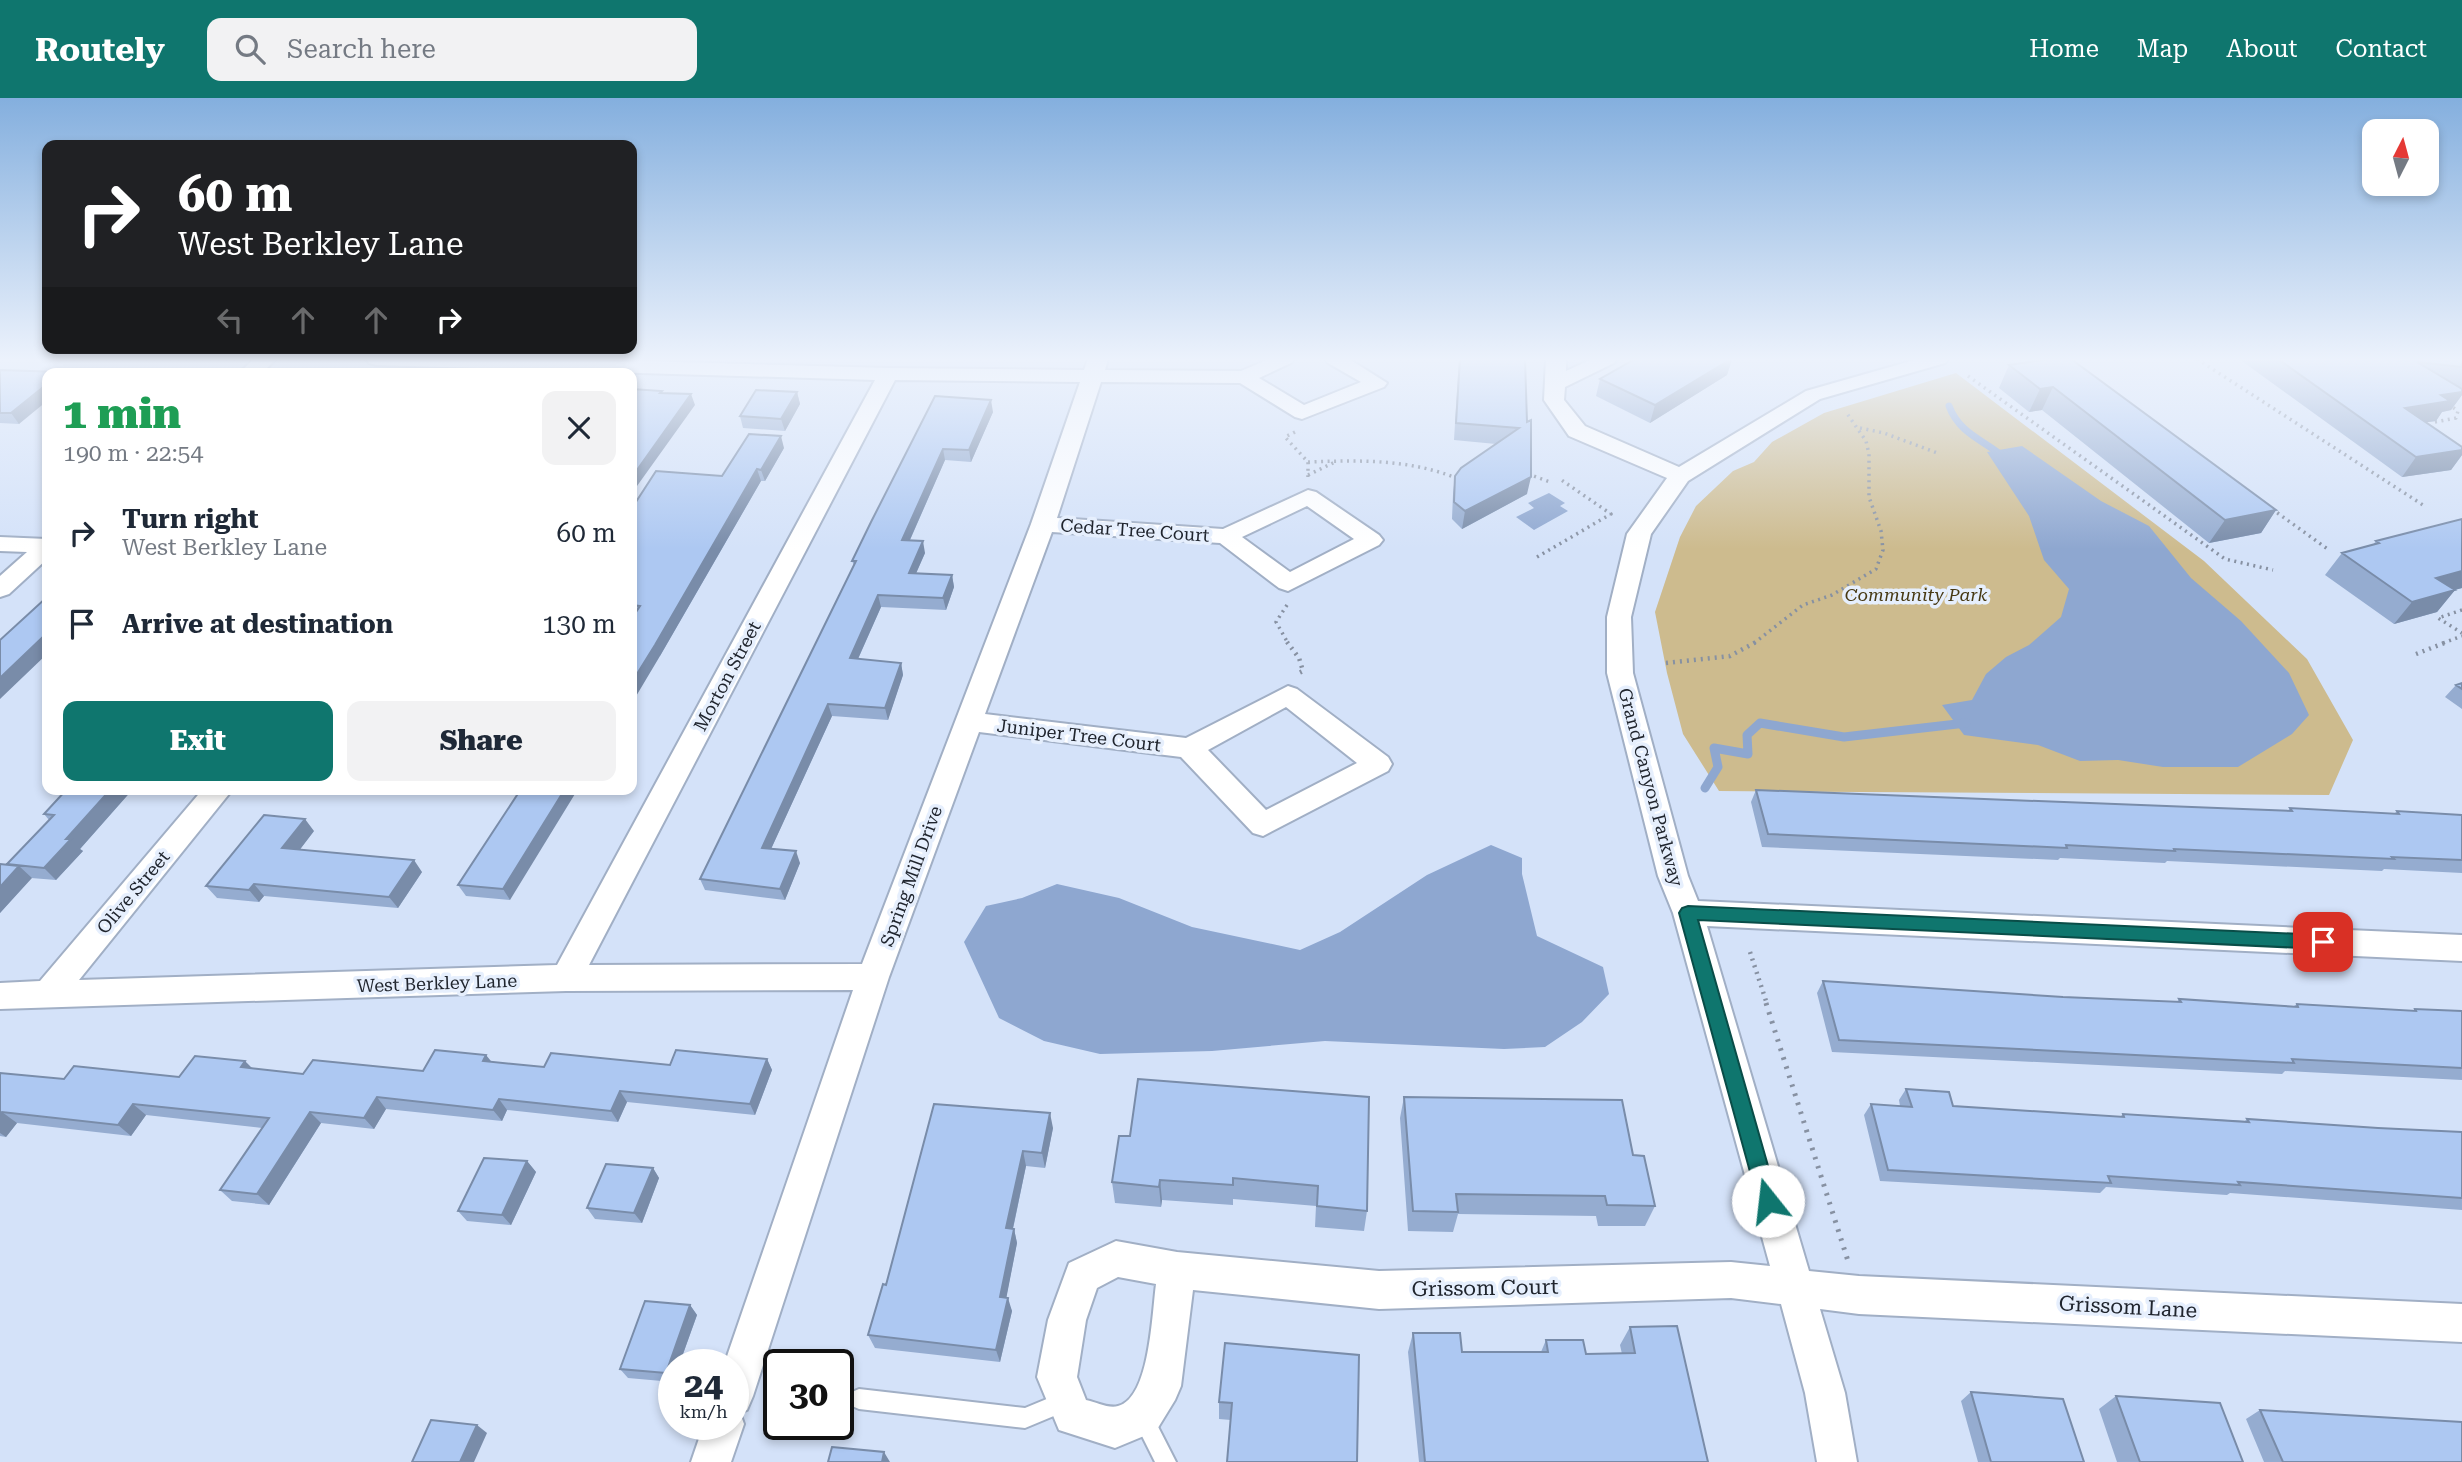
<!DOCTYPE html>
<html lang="en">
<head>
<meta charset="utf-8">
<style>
  :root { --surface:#fff; --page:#f2f2f3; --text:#1f2937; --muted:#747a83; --accent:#0f766e }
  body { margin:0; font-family:"Roboto Serif",serif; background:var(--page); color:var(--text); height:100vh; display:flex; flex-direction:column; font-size:26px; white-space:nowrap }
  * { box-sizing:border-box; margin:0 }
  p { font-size:23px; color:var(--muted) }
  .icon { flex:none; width:38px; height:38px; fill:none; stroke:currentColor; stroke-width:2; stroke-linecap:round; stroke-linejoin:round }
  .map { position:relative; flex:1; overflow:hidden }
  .panel { position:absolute; left:42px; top:270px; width:595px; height:427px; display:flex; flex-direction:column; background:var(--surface); border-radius:14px; box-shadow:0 4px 10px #0003 }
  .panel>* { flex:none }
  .banner { position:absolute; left:42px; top:42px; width:595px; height:214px; border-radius:14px; box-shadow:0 4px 10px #0003; background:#202124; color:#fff; overflow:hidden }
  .needle { width:46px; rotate:6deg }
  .controls { position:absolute; left:2362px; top:21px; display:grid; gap:14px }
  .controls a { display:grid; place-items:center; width:77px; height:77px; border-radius:14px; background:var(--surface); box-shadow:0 4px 10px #0003; font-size:35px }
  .speed { position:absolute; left:658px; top:1251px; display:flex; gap:14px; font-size:35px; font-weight:700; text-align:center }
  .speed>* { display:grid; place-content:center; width:91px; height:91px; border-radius:50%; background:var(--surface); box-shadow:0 4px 10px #0003; line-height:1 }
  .speed small { font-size:18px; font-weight:400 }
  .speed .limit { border:4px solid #111; border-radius:10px; background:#fff; color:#111 }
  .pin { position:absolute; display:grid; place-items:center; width:60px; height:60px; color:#fff; margin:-30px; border-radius:14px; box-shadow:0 4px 10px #0006 }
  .me { position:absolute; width:77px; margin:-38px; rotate:344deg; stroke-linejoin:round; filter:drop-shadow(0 0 5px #0008) }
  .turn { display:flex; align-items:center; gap:24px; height:147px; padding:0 21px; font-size:32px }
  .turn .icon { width:91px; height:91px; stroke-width:2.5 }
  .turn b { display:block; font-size:49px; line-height:60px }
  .lanes { display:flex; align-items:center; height:66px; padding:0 21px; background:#0003; justify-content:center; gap:35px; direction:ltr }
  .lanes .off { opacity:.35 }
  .round { display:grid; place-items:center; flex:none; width:74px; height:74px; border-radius:14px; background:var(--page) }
  .head { display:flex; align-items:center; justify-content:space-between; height:119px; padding:0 21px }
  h1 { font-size:42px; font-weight:800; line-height:52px; color:#1e9e55 }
  .action { display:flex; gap:14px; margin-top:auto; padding:14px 21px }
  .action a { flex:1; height:80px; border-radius:14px; background:var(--accent); color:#fff; font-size:28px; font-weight:800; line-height:80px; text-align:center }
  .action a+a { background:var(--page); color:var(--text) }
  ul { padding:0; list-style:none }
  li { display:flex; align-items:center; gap:21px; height:91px; padding:0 21px }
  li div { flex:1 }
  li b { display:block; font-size:26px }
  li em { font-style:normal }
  header { display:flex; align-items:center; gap:42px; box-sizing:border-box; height:98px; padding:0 35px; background:var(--accent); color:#fff }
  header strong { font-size:33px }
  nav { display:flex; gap:38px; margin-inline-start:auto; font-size:24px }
  .search { width:490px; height:63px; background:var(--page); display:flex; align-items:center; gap:18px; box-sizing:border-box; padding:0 24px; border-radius:14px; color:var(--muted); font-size:26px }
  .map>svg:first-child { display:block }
  .green { fill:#cdbb8e }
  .water { fill:#8ea7d0 }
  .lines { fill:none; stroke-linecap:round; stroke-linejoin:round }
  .stream-far1 { stroke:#8ea7d0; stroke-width:7 }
  .stream { stroke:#8ea7d0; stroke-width:9 }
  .service-casing { stroke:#a1afc5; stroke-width:4 }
  .minor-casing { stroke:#a1afc5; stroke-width:4 }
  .path-far2 { stroke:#8791a2; stroke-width:3.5; stroke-dasharray:2 4.5; stroke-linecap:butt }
  .path-far1 { stroke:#8791a2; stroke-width:4.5; stroke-dasharray:2 5; stroke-linecap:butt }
  .path { stroke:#8791a2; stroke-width:5; stroke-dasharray:2.5 7; stroke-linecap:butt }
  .service { fill:#fff; fill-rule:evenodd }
  .minor { fill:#fff; fill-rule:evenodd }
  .wall { fill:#95acd0 }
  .shaded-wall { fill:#798ca9 }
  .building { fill:#adc8f2; stroke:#798ca9; stroke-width:2 }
  .route { fill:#0f766e; stroke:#0a4d48; stroke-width:2 }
  .labels { text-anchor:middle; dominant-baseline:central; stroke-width:7; stroke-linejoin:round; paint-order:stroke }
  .street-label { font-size:18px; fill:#20252e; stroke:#e6effd }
  .park-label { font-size:18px; font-style:italic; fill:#473913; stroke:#e6effd }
  .near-street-label { font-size:21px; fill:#20252e; stroke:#e6effd }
</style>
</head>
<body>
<header>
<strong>Routely</strong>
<div class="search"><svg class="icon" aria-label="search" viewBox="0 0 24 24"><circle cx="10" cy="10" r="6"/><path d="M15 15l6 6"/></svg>Search here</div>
<nav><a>Home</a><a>Map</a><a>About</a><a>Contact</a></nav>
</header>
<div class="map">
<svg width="2462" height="1364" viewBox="0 0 2462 1364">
  <rect width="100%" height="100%" fill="#d4e2f9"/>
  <!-- green -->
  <path class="green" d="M1956 275 2204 463 2307 561 2353 642 2329 697 1719 693 1683 636 1667 575 1655 514 1680 439 1696 408 1733 373 1754 364 1772 344 1824 315Z"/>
  <!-- water -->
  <path class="water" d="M2022 348 2101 403 2149 428 2191 480 2241 523 2289 575 2309 617 2292 636 2238 669H2163L2118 662 2080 663 2038 647 1964 637 1942 607 1972 602 1986 576 2006 559 2029 547 2061 519 2069 491 2044 462 2029 418 1987 354Z
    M1549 395 1565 405 1560 408 1568 413 1534 432 1516 419 1534 410 1528 405Z
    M1491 747 1522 760V776L1537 838 1603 869 1609 896 1582 924 1545 949 1504 951 1325 943 1212 953 1100 956 1044 943 999 920 964 844 986 808 1022 800 1057 786 1119 800 1192 829 1300 852 1340 834 1427 777Z"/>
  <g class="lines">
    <!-- stream-far1 -->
    <path class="stream-far1" d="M1949 308C1960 337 1985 342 2006 361"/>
    <!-- stream -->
    <path class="stream" d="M1705 690 1718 669 1714 650 1748 656 1747 637 1760 625 1844 639 1966 625"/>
    <!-- service casing -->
    <g class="service-casing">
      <path id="service" d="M859 1291 1025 1310 1066 1293 1073 1296 1076 1303 1073 1310 1025 1330 859 1311 852 1308 849 1301 852 1294Z
        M1143 1310 1150 1313 1176 1364H1155L1133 1320 1136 1313Z"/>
    </g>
    <!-- minor casing -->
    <g class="minor-casing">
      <path id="minor" d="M254 261H276L262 275H239Z
        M366 261H566L888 270 1084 272 1088 261H1108L1105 272 1241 273 1269 261H1294L1291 265 1259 280 1304 307 1361 284 1328 265 1325 261H1349L1387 285 1384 289 1302 321 1295 319 1240 285 1101 284 1057 420 1223 431 1308 392 1316 394 1379 437 1383 442 1379 447 1288 493 1279 490 1220 445 1052 434 985 616 1186 640 1288 588 1297 591 1388 659 1392 666 1388 673 1263 738 1253 735 1181 659 979 634 889 879 753 1298 747 1312 740 1315 744 1326 731 1364H691L704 1326H733V1267H724L853 892 566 893 0 911V885L40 883 203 691H233L79 882 557 867 875 282 376 267 369 265ZM895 282 1080 284 1031 426 862 866 589 867ZM1307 408 1354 441 1290 474 1242 439ZM1286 609 1357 665 1266 712 1208 652Z
        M1546 261H1566V273L1592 261H1617L1614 265 1565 289 1564 302 1585 328 1679 369 1806 293 1918 261H1948L1945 265 1820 301 1688 383 1651 436 1631 519 1633 575 1688 778 1698 803 2462 837V863L1707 828 1809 1173 1859 1178 2462 1206V1244L1859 1216 1820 1211 1845 1295 1857 1364H1817L1805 1295 1781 1206 1731 1200 1379 1211 1193 1192 1181 1288 1175 1302 1156 1333 1115 1350 1059 1332 1037 1279 1048 1222 1069 1165 1116 1143 1177 1154 1379 1173 1731 1164 1770 1168 1673 815 1658 778 1607 575V519L1627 436 1667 380 1569 338 1544 302ZM1118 1179 1156 1186C1152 1215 1150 1300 1118 1308 1109 1311 1096 1304 1086 1302L1077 1279 1086 1222 1097 1190Z
        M0 439 47 441V461L9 496 0 499V478L27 454 0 453Z"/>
    </g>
    <!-- path-far2 -->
    <path class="path-far2" d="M2197 261 2423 407
      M1968 278 2225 461 2273 472
      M2435 324 2456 320 2458 313 2451 308
      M1860 330 1884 335 1940 356
      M1295 334 1285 339 1308 364V379
      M1308 364C1360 362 1410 361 1459 381
      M1528 376 1550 384
      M1308 377 1335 364
      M2272 411 2329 452
      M1537 459 1611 416 1560 381
      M1287 507 1276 524 1288 545
      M2462 512 2438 520 2462 535
      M1754 545 1803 507 1832 497 1876 471 1883 452 1881 433 1869 399V356L1866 343 1846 314
      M2443 545 2462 538"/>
    <!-- path-far1 -->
    <path class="path-far1" d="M1287 544 1299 560 1303 573 1299 575
      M2416 556 2447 544
      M1666 565 1730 558 1756 544
      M1750 854 1767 906"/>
    <!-- path -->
    <path class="path" d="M1766 905 1848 1163"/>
    <!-- service -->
    <use href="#service" class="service"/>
    <!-- minor -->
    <use href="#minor" class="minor"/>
  </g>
  <!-- wall -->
  <path class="wall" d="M1459 261H1525L1527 396 1462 431 1452 421 1453 396 1455 378 1496 346 1454 342Z
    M1635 261H1732L1727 277 1650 325 1596 298 1600 281Z
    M2049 261 2276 412 2261 435 2209 445 2042 312 2029 314 1999 290 2009 267Z
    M2239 261H2462V290L2459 289 2462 291V297L2451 312 2442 314 2436 323 2426 324 2462 349V357L2451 372 2402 379Z
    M0 272 62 274V275H47L19 326 0 325Z
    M797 294 800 306 785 333 743 330 740 318Z
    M935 298 993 314 971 364 945 362 910 442 925 455 916 475 952 477 954 489 946 512 881 509 858 561 901 565 903 577 888 622 832 618 771 751 800 765 785 802 705 792 700 781 854 467 852 463Z
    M784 350 765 383H761L660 558 632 519V410L722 378Z
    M2462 421V490L2454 492H2455L2437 514 2394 526 2325 477 2342 455 2373 447 2376 443Z
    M2462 585V611L2445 599 2456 587Z
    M67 691H133L80 751 83 753 56 782 31 780 0 815V766L7 767 49 722 44 716Z
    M521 691 510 802 466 798 458 787Z
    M1756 692 2288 713 2290 710 2394 716 2397 713 2462 717V775L2384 771 2382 773 2167 763 2165 765 2060 760 2058 762 1762 749 1751 704Z
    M314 733 300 751 422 774 398 810 264 798 259 804 217 800 206 788Z
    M1823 883 2063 899 2177 904 2179 901 2294 908 2297 906 2412 913 2415 911 2462 913V982L2285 973 2282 976 1832 954 1817 895Z
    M767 961 772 972 755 1017 627 1004 618 1024 507 1012 502 1023 386 1011 374 1031 321 1025 269 1107 232 1103 220 1092 262 1030 146 1017 131 1038 17 1025 6 1039 0 1038V975L64 981 179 979 252 970 303 976 423 973 492 964 544 969 670 967Z
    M1138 981 1367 1113 1364 1133 1315 1129 1316 1108 1233 1101V1107L1162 1102 1161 1109 1115 1105 1112 1084 1130 1038Z
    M1906 991 1953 1008 2120 1019 2123 1016 2245 1023 2247 1021 2378 1030 2462 1034V1112L2230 1095 2227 1097 2106 1089 2100 1095 1880 1083 1864 1017 1871 1006 1900 1008 1899 1002Z
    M1404 999 1633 1057 1655 1108 1645 1128H1598L1596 1118 1458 1116 1453 1134 1408 1133 1400 1020Z
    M934 1006 1053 1030 1045 1070 1026 1068 1013 1131H1014L1017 1145 1006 1200 1012 1213 1000 1264 875 1250 868 1237 886 1187Z
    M527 1063 536 1074 511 1127 467 1123 458 1113Z
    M653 1070 659 1080 642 1125 595 1121 587 1110Z
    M690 1207 697 1217 673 1284 628 1280 620 1271Z
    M1630 1229 1708 1364H1419L1408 1254 1413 1235 1462 1254H1541L1546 1242 1586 1256H1622L1620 1247Z
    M1225 1245 1357 1364 1231 1322 1219 1321V1304Z
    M1971 1294 2084 1364H1978L1961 1303Z
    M2116 1298 2243 1364H2117L2099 1311Z
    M2260 1312 2462 1364H2264L2246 1321Z"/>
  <!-- shaded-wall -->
  <path class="shaded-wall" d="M1731 261H1732L1727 277 1650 325 1655 307Z
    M47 286V303L19 326 11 315Z
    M2053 289 2042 312 2029 314 2040 291Z
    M797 294 800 306 785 333 781 321Z
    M2462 294V297L2451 312 2442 314 2436 323 2391 329 2405 310 2441 297Z
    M691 296 695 307 632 395V379Z
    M991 302 993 314 971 364 969 352Z
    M781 338 784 350 765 383 761 372Z
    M943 351 945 362 905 453 902 442Z
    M2462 352V357L2451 372 2402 379 2416 359Z
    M757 371 761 383 660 558 632 605V584Z
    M1531 379 1527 396 1462 431 1465 413Z
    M2276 412 2261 435 2209 445 2225 422Z
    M923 443 925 455 911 487 909 475Z
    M2462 473V490L2418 502 2436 480Z
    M952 477 954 489 946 512 943 500Z
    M2455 492 2437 514 2394 526 2412 504Z
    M878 497 881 509 853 572 850 560Z
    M47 535V556L0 601V580Z
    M901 565 903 577 888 622 885 610Z
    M828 606 832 618 766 762 762 750Z
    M111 691H133L80 751 83 753 56 782 44 770 66 741Z
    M565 691H578L510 802 503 791Z
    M305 721 314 733 292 762 282 750Z
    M796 753 800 765 785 802 780 791Z
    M414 762 422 774 398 810 389 799Z
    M19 768 32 780 0 815V789Z
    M254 786 264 798 259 804 249 792Z
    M486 957 495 968 483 963Z
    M767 961 772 972 755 1017 750 1006Z
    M245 963 256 974 241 969Z
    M620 993 627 1004 618 1024 611 1013Z
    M377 999 386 1011 374 1031 364 1020Z
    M499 1001 507 1012 502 1023 493 1012Z
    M133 1006 146 1017 131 1038 118 1027Z
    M2 1014 17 1025 6 1039 0 1035V1017Z
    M310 1014 321 1025 269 1107 257 1096Z
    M1050 1015 1053 1030 1045 1070 1042 1055Z
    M1023 1053 1026 1068 1010 1144 1006 1130Z
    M527 1063 536 1074 511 1127 502 1117Z
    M653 1070 659 1080 642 1125 634 1115Z
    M1160 1082 1162 1102 1161 1109 1159 1089Z
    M1014 1131 1017 1145 1004 1212 1000 1199Z
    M1008 1200 1012 1213 1000 1264 996 1252Z
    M690 1207 697 1217 679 1267H674L673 1284 666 1275Z
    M477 1327 487 1335 474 1364H460Z
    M884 1354 890 1364H882Z"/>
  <!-- building -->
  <path class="building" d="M1460 261H1525L1527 324 1531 322V379L1465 413 1454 404 1455 378 1461 370 1519 330 1456 325Z
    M1635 261H1731L1655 307 1600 281Z
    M2049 261H2071L2276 412 2225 422 2053 289 2040 291 2009 267Z
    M2278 261H2462V269L2417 264 2462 291V294L2441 297 2450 303 2405 310 2462 349V352L2416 359Z
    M0 272 62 274 47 275V286L11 315H0Z
    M632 291 662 293 660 295 691 296 632 379Z
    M756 292 797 294 781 321 740 318Z
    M935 298 991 302 969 352 943 351 902 442 923 443 909 475 952 477 943 500 878 497 850 560 901 565 885 610 828 606 762 750 796 753 780 791 700 781 856 463H852L871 424Z
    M749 336 781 338 761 372 757 371 655 547 632 584V520L640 508 632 507V410L656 373 722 378Z
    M2462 421V473L2436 480 2455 492 2412 504 2342 455 2379 445 2376 443Z
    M47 499V535L0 580V542Z
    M2462 585V591L2456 587Z
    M67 691H111L66 741H71L44 770 7 766 54 717 44 716Z
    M521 691H565L503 791 458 787Z
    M1756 692 2292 713 2290 710 2399 716 2397 713 2462 717V762L2392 759 2394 761 2174 751 2175 753 2066 747 2067 750 1768 736Z
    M264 717 305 721 282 750 414 762 389 799 254 786 249 792 206 788Z
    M0 766 19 768 0 789Z
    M1823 883 2063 899 2181 904 2179 901 2298 909 2297 906 2416 913 2415 911 2462 913V970L2292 961 2294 965 1839 942Z
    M435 952 486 957 483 963 544 969 551 955 670 967 676 952 767 961 750 1006 620 993 611 1013 499 1001 493 1012 377 999 364 1020 310 1014 257 1096 220 1092 269 1020 133 1006 118 1027 2 1014 0 1017V975L64 981 74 968 179 979 195 958 245 963 241 969 303 976 313 962 423 973Z
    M1138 981 1369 999 1367 1113 1317 1108 1318 1088 1233 1080V1087L1160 1082 1159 1089 1112 1084 1119 1038H1130Z
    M1906 991 1949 994 1953 1008 2124 1019 2123 1016 2249 1024 2247 1021 2378 1030 2462 1034V1100L2238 1084 2240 1087 2108 1078 2111 1085 1888 1072 1871 1006 1912 1009Z
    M1404 999 1622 1002 1633 1057 1644 1058 1655 1108 1607 1107 1605 1098 1456 1096 1458 1114 1413 1113Z
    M934 1006 1050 1015 1042 1055 1023 1053 1006 1130 1014 1131 1000 1199 1008 1200 996 1252 868 1237 883 1186 886 1187Z
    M484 1060 527 1063 502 1117 458 1113Z
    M606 1066 653 1070 634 1115 587 1110Z
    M645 1203 690 1207 666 1275 620 1271Z
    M1677 1228 1708 1364H1425L1413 1235H1460L1462 1254H1548L1546 1242H1583L1586 1256 1635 1255 1630 1229Z
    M1225 1245 1359 1257 1357 1364H1227L1232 1305 1219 1304Z
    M1971 1294 2063 1301 2084 1364H1991Z
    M2116 1298 2220 1305 2243 1364H2140Z
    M2260 1312 2462 1324V1364H2283Z
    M431 1322 477 1327 460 1364H412Z
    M832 1349 884 1354 882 1364H828Z"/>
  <!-- sky -->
  <linearGradient id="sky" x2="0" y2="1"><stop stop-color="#84afde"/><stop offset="0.58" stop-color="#ecf2fc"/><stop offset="1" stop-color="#ecf2fc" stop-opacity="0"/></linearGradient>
  <rect width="2462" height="451" fill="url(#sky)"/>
  <!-- route -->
  <path class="route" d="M1688 808 2323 837 2329 839 2332 844 2329 849 2323 851 1698 822 1778 1103 1775 1109 1768 1112 1761 1109 1758 1103 1679 815 1682 810Z"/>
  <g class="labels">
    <!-- street labels -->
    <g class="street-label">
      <text transform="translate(1135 432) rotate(4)">Cedar Tree Court</text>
      <text transform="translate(727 578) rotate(-62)">Morton Street</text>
      <text transform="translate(1079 637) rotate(7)">Juniper Tree Court</text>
      <text transform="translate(1651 689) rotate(75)">Grand Canyon Parkway</text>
      <text transform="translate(911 778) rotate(-70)">Spring Mill Drive</text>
      <text transform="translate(133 794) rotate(-50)">Olive Street</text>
      <text transform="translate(437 885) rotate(-2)">West Berkley Lane</text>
    </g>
    <!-- park labels -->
    <g class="park-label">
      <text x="1916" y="496">Community Park</text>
    </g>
    <!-- near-street labels -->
    <g class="near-street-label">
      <text transform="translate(1485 1190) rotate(-1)">Grissom Court</text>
      <text transform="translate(2128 1209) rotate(3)">Grissom Lane</text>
    </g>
  </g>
</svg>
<div class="controls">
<a><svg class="needle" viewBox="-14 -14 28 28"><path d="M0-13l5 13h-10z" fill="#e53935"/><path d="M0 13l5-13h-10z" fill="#747a83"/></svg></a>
</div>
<div class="speed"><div>24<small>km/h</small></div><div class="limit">30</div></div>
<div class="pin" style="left:2323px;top:844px;background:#d93025"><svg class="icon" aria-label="arrive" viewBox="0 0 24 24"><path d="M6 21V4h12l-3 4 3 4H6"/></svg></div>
<svg class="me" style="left:1768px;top:1103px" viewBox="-20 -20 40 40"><circle r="19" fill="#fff"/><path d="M0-13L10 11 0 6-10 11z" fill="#0f766e"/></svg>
<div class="banner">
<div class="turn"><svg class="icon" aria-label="right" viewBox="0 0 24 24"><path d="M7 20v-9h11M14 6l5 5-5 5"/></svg><div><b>60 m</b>West Berkley Lane</div></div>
<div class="lanes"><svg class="icon off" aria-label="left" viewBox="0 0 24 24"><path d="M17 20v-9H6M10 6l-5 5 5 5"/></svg><svg class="icon off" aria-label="ahead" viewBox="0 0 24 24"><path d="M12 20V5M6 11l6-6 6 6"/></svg><svg class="icon off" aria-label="ahead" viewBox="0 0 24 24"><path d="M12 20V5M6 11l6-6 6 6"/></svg><svg class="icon" aria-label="right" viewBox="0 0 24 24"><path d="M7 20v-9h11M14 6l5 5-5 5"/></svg></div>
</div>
<section class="panel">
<div class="head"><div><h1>1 min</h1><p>190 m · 22:54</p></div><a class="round"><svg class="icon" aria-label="close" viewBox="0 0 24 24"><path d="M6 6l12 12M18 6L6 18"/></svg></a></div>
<ul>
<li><svg class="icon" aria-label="right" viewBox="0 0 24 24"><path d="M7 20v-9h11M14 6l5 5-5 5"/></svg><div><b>Turn right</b><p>West Berkley Lane</p></div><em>60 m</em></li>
<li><svg class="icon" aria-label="arrive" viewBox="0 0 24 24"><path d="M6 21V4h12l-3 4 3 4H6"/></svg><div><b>Arrive at destination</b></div><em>130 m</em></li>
</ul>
<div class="action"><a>Exit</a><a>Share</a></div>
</section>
</div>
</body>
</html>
